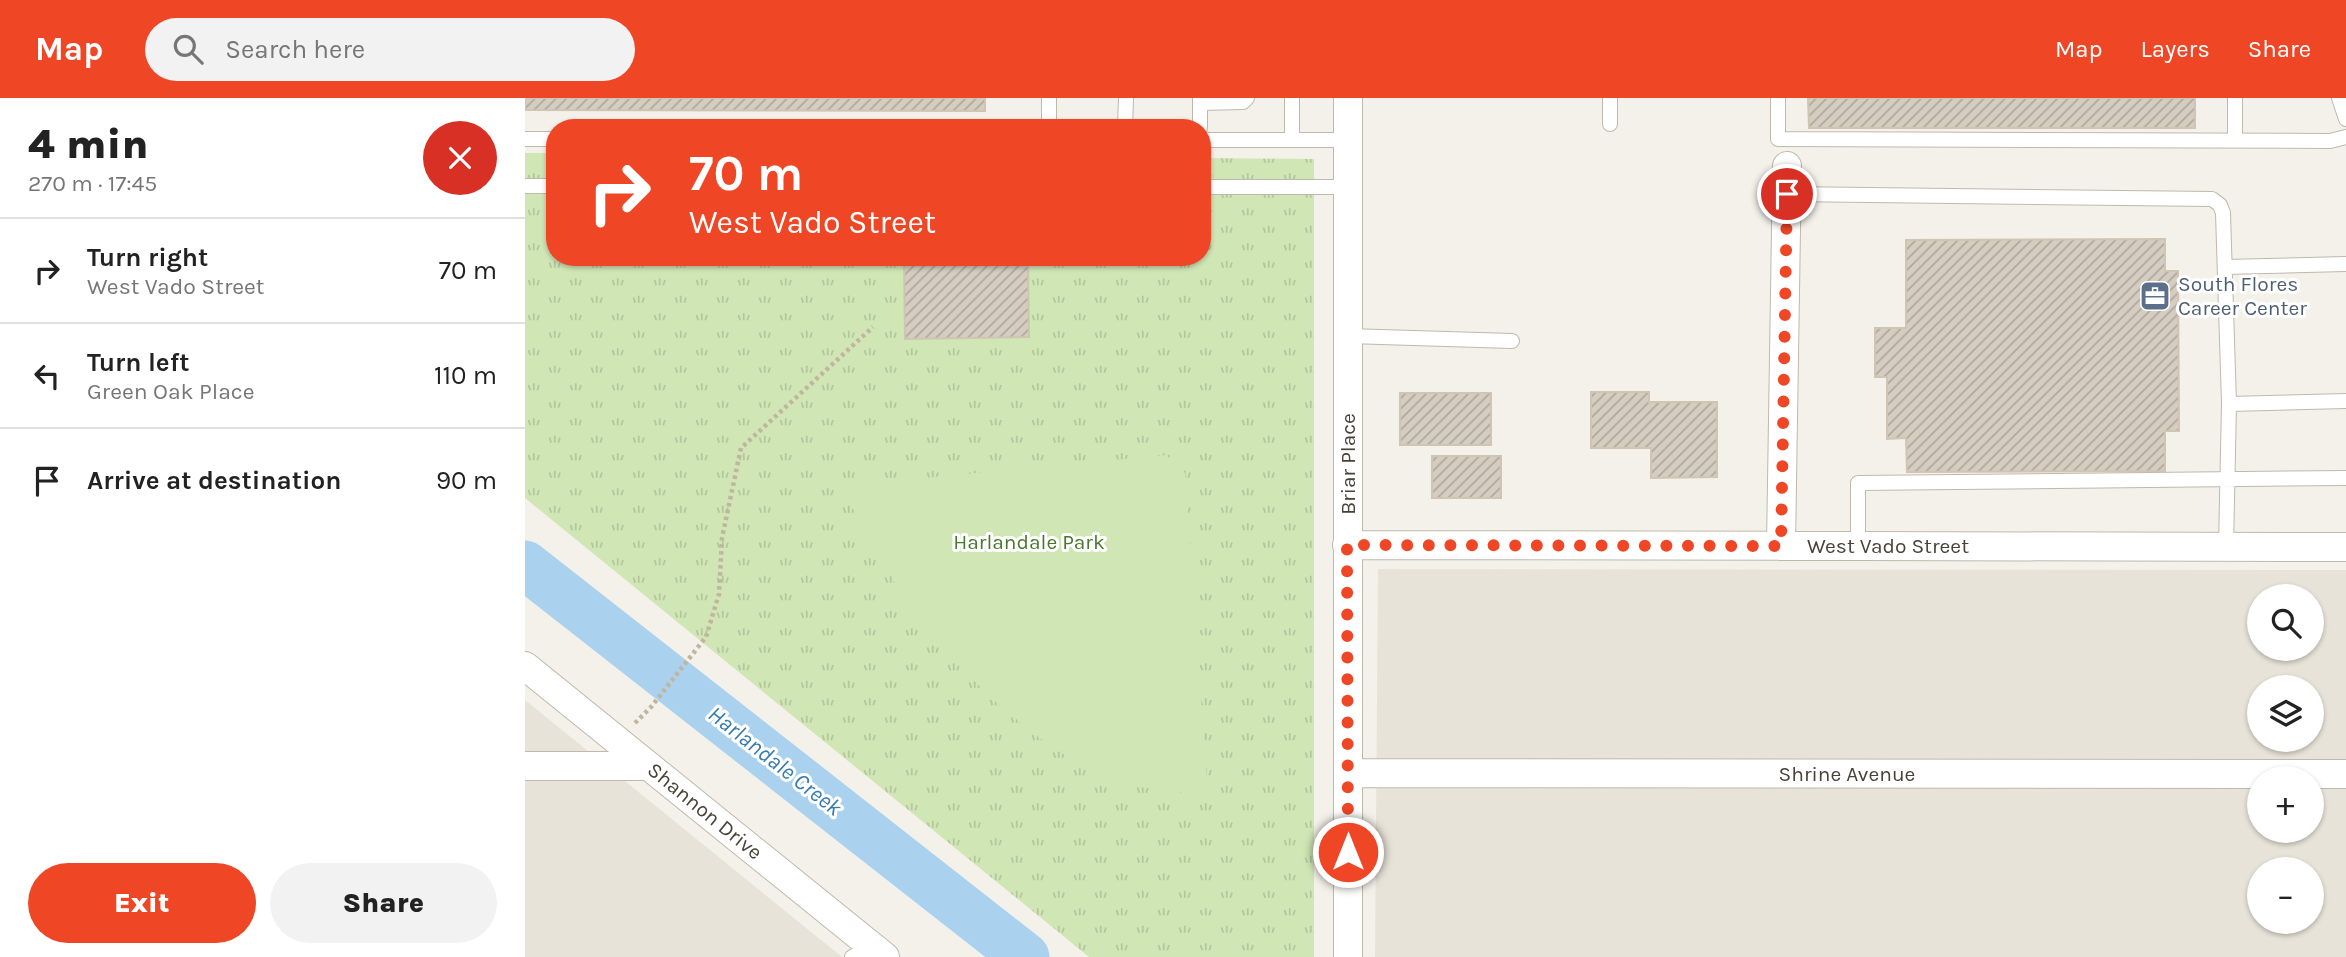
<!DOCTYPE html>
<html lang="en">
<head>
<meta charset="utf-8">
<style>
  :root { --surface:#fff; --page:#f2f2f2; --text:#222; --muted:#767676; --line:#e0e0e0; --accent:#ef4626 }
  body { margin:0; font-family:Karla,sans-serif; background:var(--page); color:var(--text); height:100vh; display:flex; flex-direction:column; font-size:26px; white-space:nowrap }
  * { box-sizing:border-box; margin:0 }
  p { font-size:23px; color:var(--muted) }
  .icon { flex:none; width:38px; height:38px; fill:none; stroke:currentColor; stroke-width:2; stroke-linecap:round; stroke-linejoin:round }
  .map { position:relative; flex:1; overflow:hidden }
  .drawer { display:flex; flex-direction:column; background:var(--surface); width:525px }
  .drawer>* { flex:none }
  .banner { position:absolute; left:21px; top:21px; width:665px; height:147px; border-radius:28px; box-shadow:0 2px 5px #0004; background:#ef4626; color:#fff; overflow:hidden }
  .controls { position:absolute; left:1722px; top:486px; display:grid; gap:14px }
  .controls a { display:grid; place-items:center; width:77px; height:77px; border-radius:50%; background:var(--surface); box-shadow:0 2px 5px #0004; font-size:35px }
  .pin { position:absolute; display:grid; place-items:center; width:60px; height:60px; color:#fff; margin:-30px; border:4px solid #fff; border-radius:50%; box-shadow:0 2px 7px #0007 }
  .me { position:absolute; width:77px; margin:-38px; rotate:0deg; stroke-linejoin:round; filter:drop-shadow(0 0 5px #0008) }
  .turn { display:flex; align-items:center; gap:24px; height:147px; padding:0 28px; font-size:32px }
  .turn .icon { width:91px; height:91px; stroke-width:2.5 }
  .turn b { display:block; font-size:49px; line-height:60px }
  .round { display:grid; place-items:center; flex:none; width:74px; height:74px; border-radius:37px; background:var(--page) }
  .head { display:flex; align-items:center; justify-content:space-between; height:119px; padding:0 28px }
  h1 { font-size:42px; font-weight:800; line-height:52px }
  .action { display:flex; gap:14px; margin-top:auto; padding:14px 28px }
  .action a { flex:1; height:80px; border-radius:42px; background:var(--accent); color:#fff; font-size:28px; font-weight:800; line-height:80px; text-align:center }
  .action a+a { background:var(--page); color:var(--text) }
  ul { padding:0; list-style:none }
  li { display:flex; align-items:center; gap:21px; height:105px; padding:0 28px; border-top:2px solid var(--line) }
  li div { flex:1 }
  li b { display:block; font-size:26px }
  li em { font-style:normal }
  header { display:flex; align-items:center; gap:42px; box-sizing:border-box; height:98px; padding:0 35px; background:var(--accent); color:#fff }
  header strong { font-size:33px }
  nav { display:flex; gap:38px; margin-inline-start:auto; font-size:24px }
  .search { width:490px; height:63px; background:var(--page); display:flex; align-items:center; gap:18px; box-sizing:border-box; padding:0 24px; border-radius:38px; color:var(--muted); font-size:26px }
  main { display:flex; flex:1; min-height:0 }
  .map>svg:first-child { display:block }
  .residential { fill:#e8e3d8; fill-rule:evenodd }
  .grass { fill:url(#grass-tufts) }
  .garden { fill:#d0e6b5 }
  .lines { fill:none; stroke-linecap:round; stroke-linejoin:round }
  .river { stroke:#aad1ed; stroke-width:49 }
  .building { fill:url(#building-hatch); stroke:#d0c5b3; stroke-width:2 }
  .lane-casing { stroke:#bfb9ad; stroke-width:16 }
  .street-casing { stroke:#bfb9ad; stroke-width:30 }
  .path { stroke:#c0b59f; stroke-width:4.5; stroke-dasharray:3.5 3.5; stroke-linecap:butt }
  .lane { stroke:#fff; stroke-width:14 }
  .street { stroke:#fff; stroke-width:28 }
  .route { stroke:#ef4626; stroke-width:12; stroke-dasharray:0 21.6 }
  .labels { text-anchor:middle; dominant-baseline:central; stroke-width:6; stroke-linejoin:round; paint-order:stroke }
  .service-label { font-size:21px; fill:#4e5e75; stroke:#fff; text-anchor:start }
  .street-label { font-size:21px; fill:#484238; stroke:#fff }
  .park-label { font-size:21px; fill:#49772e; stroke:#fff }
  .water-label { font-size:23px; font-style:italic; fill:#367baf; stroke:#fff }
</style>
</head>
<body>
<header>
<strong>Map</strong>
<div class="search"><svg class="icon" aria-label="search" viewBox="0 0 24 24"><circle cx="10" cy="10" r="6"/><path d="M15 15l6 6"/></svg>Search here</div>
<nav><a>Map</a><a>Layers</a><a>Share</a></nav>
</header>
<main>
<section class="drawer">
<div class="head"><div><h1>4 min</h1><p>270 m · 17:45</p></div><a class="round" style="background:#d93025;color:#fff"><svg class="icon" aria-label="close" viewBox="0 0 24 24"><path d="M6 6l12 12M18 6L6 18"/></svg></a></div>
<ul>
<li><svg class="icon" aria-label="right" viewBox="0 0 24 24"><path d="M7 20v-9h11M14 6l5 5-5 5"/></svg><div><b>Turn right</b><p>West Vado Street</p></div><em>70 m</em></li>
<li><svg class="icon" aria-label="left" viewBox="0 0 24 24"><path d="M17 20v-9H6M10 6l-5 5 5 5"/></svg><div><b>Turn left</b><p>Green Oak Place</p></div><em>110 m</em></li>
<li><svg class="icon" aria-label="arrive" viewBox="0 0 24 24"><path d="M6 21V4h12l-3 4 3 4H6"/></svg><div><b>Arrive at destination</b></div><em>90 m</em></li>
</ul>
<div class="action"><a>Exit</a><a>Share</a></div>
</section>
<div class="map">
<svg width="1821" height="859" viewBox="0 0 1821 859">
  <defs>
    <pattern id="grass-tufts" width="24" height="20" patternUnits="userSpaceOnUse" patternTransform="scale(1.75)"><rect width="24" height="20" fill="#d0e6b5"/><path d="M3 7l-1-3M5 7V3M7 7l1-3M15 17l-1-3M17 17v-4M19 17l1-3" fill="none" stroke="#b4c69c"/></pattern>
    <pattern id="building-hatch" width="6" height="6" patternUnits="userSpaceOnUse" patternTransform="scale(1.75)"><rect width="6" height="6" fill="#d5cdc0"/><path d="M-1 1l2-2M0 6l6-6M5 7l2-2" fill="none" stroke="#afa89d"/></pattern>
  </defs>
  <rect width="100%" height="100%" fill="#f4f1ea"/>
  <!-- residential -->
  <path class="residential" d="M853 471 1821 472V859H850ZM1734 499H1787V551H1734ZM1734 590H1787V642H1734ZM1734 681H1787V733H1734ZM1734 772H1787V824H1734Z
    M0 602 317 859H0Z"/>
  <!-- grass -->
  <path class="grass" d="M0 55H30V159H677V60L789 61V859H564L0 400Z"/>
  <!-- garden -->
  <path class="garden" d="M641 357 660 375 683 698 606 688 530 652 476 609 396 531 315 388Z"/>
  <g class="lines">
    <!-- river -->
    <path class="river" d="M0 467 500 859"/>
  </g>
  <!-- building -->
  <path class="building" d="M0 0H460V13L0 12Z
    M1283 0H1670V30H1284Z
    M1640 141V173H1653L1654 333H1640V373L1382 374 1381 340 1362 341V279H1350V230H1381V142Z
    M379 159H411V166L503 165 504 239 380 241Z
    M1066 294H1124V304H1192V379L1126 380V350H1066Z
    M875 295H966V347H875Z
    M907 358H976V400H907Z"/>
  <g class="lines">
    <!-- lane casing -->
    <g class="lane-casing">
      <path id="lane" d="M524 0V30
        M767 0V42
        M1085 0V26
        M1253 0V41L1805 43 1821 39
        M1710 0V42
        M1814 0 1821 21
        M675 5 718 4 722 0
        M600 30 601 0
        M675 30V0
        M0 41H30
        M677 42H823
        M0 88H30
        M677 89H825
        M1262 96 1687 101 1695 107 1698 115 1704 306 1701 449
        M1700 169 1821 166
        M823 238 987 243
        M1704 306 1821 303
        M1333 448V385L1821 380
        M327 859 347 849"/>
    </g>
    <!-- street casing -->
    <g class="street-casing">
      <path id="street" d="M822 447 1821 449
        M1256 448 1262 68
        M0 568 360 859
        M0 668H124
        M823 675 1821 676
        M823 859V0"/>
    </g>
    <!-- path -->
    <path class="path" d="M110 625 126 609 181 539 194 496 197 440 216 350 348 229"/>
    <!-- lane -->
    <use href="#lane" class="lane"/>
    <!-- street -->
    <use href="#street" class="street"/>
  </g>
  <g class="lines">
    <!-- route -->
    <path class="route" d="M823 754 822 447 1256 448 1262 96"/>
  </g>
  <!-- icons -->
  <defs>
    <g id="office-square" transform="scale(1.575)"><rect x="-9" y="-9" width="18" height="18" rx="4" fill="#5c6f8a" stroke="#fff"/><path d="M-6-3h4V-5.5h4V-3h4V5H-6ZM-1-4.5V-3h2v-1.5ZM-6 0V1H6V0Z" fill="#fff"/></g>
  </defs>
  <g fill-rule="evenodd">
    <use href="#office-square" x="1630" y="198"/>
  </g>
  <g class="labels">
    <!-- service labels -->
    <g class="service-label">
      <text x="1653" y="186">South Flores<tspan x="1653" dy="24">Career Center</tspan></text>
    </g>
    <!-- street labels -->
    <g class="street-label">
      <text transform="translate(823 366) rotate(-90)">Briar Place</text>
      <text x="1363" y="448">West Vado Street</text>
      <text x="1322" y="676">Shrine Avenue</text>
      <text transform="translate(180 713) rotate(39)">Shannon Drive</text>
    </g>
    <!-- park labels -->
    <g class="park-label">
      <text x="504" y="444">Harlandale Park</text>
    </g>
    <!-- water labels -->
    <g class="water-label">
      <text transform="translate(250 663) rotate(38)">Harlandale Creek</text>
    </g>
  </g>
</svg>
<div class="controls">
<a><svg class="icon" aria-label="search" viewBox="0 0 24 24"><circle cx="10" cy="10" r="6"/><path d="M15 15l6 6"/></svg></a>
<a><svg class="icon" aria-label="layers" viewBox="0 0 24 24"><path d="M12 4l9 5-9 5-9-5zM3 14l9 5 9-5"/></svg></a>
<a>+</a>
<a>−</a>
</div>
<div class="pin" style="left:1262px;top:96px;background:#d93025"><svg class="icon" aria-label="arrive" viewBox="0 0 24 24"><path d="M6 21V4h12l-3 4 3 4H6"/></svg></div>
<svg class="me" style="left:823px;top:754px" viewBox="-20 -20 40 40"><circle r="17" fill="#ef4626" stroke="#fff" stroke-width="3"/><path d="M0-11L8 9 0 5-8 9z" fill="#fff"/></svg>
<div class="banner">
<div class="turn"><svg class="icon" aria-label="right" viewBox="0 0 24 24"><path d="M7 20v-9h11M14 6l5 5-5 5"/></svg><div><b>70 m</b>West Vado Street</div></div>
</div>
</div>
</main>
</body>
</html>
